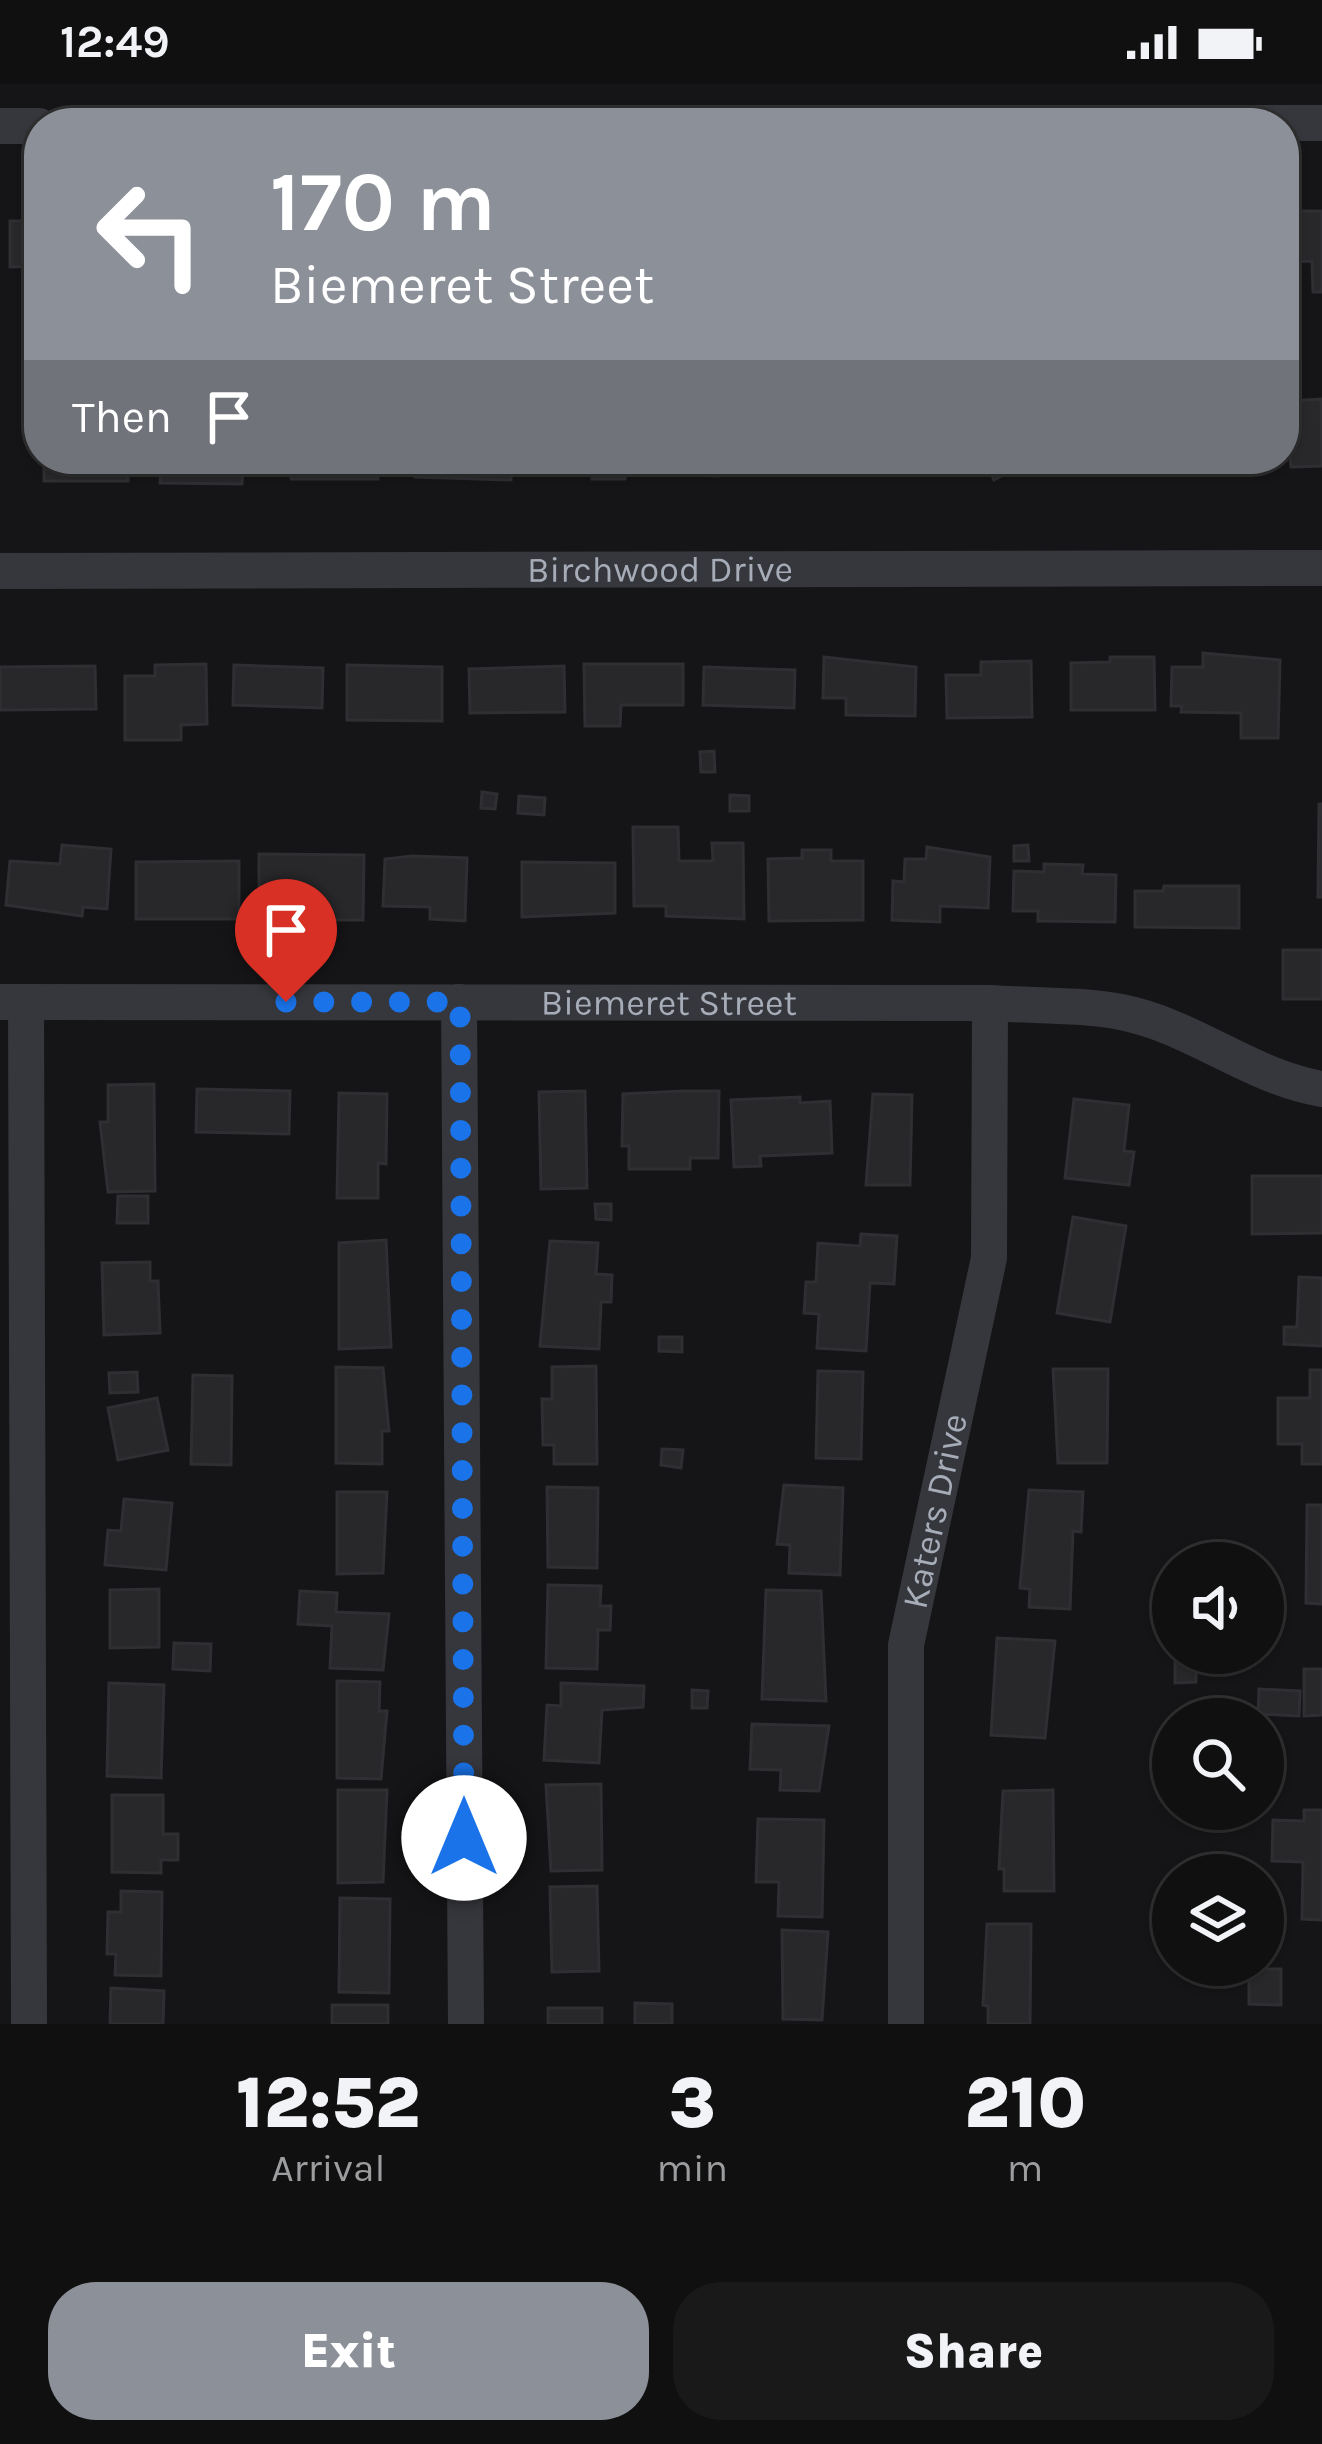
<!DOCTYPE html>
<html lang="en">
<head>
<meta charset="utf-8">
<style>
  :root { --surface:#101011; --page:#19191a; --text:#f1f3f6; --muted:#9c9d9f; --line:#303031; --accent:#8c9099 }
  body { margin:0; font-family:Karla,sans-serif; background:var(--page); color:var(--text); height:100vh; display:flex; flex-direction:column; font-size:45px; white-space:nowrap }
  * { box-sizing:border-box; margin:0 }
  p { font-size:39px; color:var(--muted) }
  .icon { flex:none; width:66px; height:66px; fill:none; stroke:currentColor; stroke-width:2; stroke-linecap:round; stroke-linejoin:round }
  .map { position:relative; height:1940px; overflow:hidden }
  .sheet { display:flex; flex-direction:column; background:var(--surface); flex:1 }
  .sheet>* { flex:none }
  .banner { position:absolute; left:24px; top:24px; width:1275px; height:366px; border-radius:48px; box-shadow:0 3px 9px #0004,0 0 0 3px var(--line); background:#8c9099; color:#fff; overflow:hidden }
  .fabs { position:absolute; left:1152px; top:1458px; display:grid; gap:24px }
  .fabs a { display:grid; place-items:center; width:132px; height:132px; border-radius:50%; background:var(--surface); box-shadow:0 3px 9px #0004,0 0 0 3px var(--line); font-size:60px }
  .pin { position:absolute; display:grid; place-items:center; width:102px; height:102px; color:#fff; margin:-123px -51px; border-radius:50% 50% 50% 0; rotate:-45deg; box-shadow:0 0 12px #0007 }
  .pin .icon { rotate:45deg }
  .me { position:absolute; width:132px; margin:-66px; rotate:0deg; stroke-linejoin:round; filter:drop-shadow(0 0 9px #0008) }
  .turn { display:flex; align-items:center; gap:42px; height:252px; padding:0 48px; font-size:54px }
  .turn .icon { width:156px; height:156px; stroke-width:2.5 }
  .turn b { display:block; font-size:84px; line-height:102px }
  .then { display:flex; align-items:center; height:114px; padding:0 48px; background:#0003; gap:24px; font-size:45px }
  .eta { display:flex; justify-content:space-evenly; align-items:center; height:204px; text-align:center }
  .eta b { font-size:72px; font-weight:800; line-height:84px }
  .cta { display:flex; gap:24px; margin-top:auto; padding:24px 48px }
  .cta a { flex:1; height:138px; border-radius:48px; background:var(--accent); color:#fff; font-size:48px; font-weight:800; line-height:138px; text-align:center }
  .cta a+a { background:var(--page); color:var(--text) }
  .status { display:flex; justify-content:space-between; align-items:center; height:84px; padding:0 60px; background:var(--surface); direction:ltr }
  .status svg { height:33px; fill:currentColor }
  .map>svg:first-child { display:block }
  .building { fill:#28282b; stroke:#2f2f33; stroke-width:3 }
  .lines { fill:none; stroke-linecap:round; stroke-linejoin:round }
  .minor { stroke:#36373c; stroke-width:36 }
  .route { stroke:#1a73e8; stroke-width:21; stroke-dasharray:0 37.8 }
  .labels { text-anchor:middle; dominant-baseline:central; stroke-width:12; stroke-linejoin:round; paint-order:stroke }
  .street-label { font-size:36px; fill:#a6adb8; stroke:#101012 }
</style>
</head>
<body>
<div class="status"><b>12:49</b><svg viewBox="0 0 49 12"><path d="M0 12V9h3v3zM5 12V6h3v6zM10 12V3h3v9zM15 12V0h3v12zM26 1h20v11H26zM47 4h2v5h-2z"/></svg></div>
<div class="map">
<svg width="1322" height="1940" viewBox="0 0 1322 1940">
  <rect width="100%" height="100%" fill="#151517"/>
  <!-- building -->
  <path class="building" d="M1284 127H1322V208H1313L1312 177 1284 178Z
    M10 137H39V182L10 183Z
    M1321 315 1322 382 1291 383 1290 373 1284 374V338H1294L1293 317Z
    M44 375H128V397H44Z
    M161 375H243L242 400 160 399Z
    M291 375H377L378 395H291Z
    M415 375H512L511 396 415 393Z
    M542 375H625V395H592V381H542Z
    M681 375H720V392L681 391Z
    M761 375H801V388H761Z
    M848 375H942V391L848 389Z
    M984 375H1033L994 396Z
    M1203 569 1280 576 1278 654H1241V629L1181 628 1182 622H1171L1172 583H1203Z
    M824 573 916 583 915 632 846 631V614H823Z
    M1110 573H1154L1155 626H1071V579L1110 578Z
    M1031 577 1032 633 947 634 946 591H981V578Z
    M206 580 207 640 181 641V656H125V592H155V581Z
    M584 580H683V621H621L620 642H585Z
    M234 581 323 584 322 624 233 621Z
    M347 581 442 583V637L347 636Z
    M95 582 96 625 0 626V583Z
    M564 582 565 628 470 629 469 585Z
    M704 583 795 586 794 624 703 621Z
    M714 667 715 688H701L700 668Z
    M482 708 497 710 495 725 481 724Z
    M730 711 749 712V727H730Z
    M519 712 545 714 544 731 518 729Z
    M1319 720H1322V813H1318Z
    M633 743H678L679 777H713L712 759H743L744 835 666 832V822H634Z
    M62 761 111 765 107 825 83 823 82 832 6 821 10 777 60 780Z
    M1028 761 1029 777H1014V762Z
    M927 763 990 773 988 824 940 822V838L892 836 893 797 904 798 905 775H926Z
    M802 766H831V777H863V836L769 837 768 775 802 774Z
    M259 770 364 771 363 836H321V820L259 819Z
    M412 772 467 774 465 837 430 835V823L383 822 385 775Z
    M239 777V835H136V778Z
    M522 778 615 779V829L522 833Z
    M1044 780 1083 781 1082 790 1116 791 1115 838 1038 837V827H1013L1014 787 1044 788Z
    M1164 802H1239V844L1135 843V807H1163Z
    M1283 866H1322V915H1283Z
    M154 1000 155 1107 108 1108 100 1038H108V1001Z
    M197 1005 290 1007 289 1050 196 1048Z
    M585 1007 587 1104 541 1105 539 1008Z
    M683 1007H719L718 1074H690V1085H629V1062H622L623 1010Z
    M339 1009 387 1010 386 1080 378 1079V1114H337Z
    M873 1010 912 1011 910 1101H866Z
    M800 1013V1019L830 1017 832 1069 760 1072 761 1082 734 1083 731 1016Z
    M1074 1015 1129 1021 1124 1067 1134 1068 1129 1101 1065 1094Z
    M1252 1092H1322V1149L1252 1150Z
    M118 1112H148V1139H117Z
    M595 1120H611V1136L596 1135Z
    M1073 1133 1126 1142 1110 1238 1057 1229Z
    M861 1150 897 1152 894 1200 870 1199 866 1267 817 1264 819 1230 804 1229 806 1198H816L818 1159 860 1162Z
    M386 1156 391 1263 339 1265V1159Z
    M550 1157 598 1159 596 1190 612 1191 611 1218H601L599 1265 540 1262Z
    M150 1178V1197H158L160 1249 104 1251 102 1179Z
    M1299 1193 1322 1194V1262L1284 1260V1243H1297Z
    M659 1253H682V1268L659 1267Z
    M596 1282 597 1380H554V1361H543L542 1315H552V1283Z
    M336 1283 383 1284 389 1347H382V1380L336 1379Z
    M1053 1285H1108L1107 1379H1058Z
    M1310 1286H1322V1380H1302V1360H1278V1314H1310Z
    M818 1287 863 1288 861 1375 816 1374Z
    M137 1288 138 1308 110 1309 109 1289Z
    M193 1291 232 1292 231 1381 191 1380Z
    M157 1314 168 1366 118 1376 108 1324Z
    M662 1365 683 1366 681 1384 661 1381Z
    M784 1401 843 1404 840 1491 789 1489 790 1461 777 1460Z
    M547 1403 598 1404 597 1484 548 1483Z
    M1029 1406 1083 1408 1081 1448 1073 1447 1070 1525 1029 1523 1030 1505 1020 1504Z
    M337 1408H387L383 1489 337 1490Z
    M124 1415 172 1419 166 1486 105 1481 108 1446 121 1447Z
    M1307 1421H1322V1520L1306 1519Z
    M548 1501 601 1502 600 1522H611L610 1546H598L597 1585 546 1584Z
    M159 1505V1563L110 1564V1506Z
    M766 1506 821 1507 826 1617 762 1615Z
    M300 1507 337 1509 336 1528 389 1530 383 1586 330 1584 332 1542 298 1540Z
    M997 1554 1055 1557 1045 1654 991 1651Z
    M174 1559 211 1560 210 1587 173 1585Z
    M1175 1577H1196V1598L1175 1599Z
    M1304 1585H1322V1631L1304 1632Z
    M337 1597 380 1598 379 1627H387L381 1695 337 1694Z
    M109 1599 164 1601 161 1694 107 1692Z
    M561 1599 644 1602 643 1623 602 1626 599 1679 544 1676 547 1621 561 1622Z
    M1259 1605 1300 1607 1299 1632 1258 1630Z
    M692 1606 708 1607 707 1624H692Z
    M752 1640 829 1642 819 1707 780 1706 781 1686 750 1685Z
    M601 1700 602 1786 551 1787 546 1701Z
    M338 1706H387L383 1798 338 1799Z
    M1053 1706 1054 1807H1004V1785H999L1003 1707Z
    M112 1711H163V1750H178V1776H161V1789L112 1788Z
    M1304 1726H1322V1836L1302 1835 1303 1778 1272 1777 1273 1736 1304 1737Z
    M758 1735 824 1736 822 1833 778 1832 779 1798H756Z
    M597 1802 599 1887 552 1888 550 1803Z
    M121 1807 162 1808 161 1892 115 1891 116 1870H107L108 1828H121Z
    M340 1814 390 1815 389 1909 339 1908Z
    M987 1840H1031L1030 1940H988V1922L983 1921Z
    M782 1846 828 1848 822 1936 783 1935Z
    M1249 1885H1281V1921L1249 1920Z
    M111 1904 164 1907 163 1940H110Z
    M635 1919 672 1920V1940H635Z
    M332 1921H388V1940H332Z
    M548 1924H602V1940H548Z"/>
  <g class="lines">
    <!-- minor -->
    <g class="minor">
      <path d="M1151 39H1322"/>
      <path d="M0 42H39"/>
      <path id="s1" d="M0 487 1322 484"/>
      <path id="s2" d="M0 918 990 919C1032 922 1079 920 1121 928 1193 942 1250 993 1322 1005"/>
      <path d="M26 918 29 1940"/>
      <path d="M459 918 466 1940"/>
      <path id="s3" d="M906 1940V1561L989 1174 990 919"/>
    </g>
  </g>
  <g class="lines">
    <!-- route -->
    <path class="route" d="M286 918H460L464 1754"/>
  </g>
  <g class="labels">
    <!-- street labels -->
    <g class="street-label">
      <text stroke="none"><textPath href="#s1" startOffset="660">Birchwood Drive</textPath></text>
      <text stroke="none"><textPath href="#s2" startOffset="669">Biemeret Street</textPath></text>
      <text stroke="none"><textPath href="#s3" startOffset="516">Katers Drive</textPath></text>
    </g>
  </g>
</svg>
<div class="fabs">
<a><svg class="icon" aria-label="sound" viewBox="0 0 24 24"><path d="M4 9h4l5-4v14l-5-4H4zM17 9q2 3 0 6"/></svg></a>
<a><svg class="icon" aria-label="search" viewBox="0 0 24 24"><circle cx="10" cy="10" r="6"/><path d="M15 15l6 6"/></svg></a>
<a><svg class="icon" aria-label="layers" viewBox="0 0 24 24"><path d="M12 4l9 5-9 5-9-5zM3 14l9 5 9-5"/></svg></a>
</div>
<div class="pin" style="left:286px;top:918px;background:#d93025"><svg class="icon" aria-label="arrive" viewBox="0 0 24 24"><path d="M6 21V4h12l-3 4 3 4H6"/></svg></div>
<svg class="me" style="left:464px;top:1754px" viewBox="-20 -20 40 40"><circle r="19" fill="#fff"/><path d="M0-13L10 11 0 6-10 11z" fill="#1a73e8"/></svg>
<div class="banner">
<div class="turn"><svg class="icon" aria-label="left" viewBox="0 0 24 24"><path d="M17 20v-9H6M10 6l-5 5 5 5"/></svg><div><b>170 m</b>Biemeret Street</div></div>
<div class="then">Then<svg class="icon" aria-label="arrive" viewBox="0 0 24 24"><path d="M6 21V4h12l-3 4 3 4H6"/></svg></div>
</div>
</div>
<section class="sheet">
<div class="eta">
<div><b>12:52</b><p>Arrival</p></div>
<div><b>3</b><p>min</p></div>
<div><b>210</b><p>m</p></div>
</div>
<div class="cta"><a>Exit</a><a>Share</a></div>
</section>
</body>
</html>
